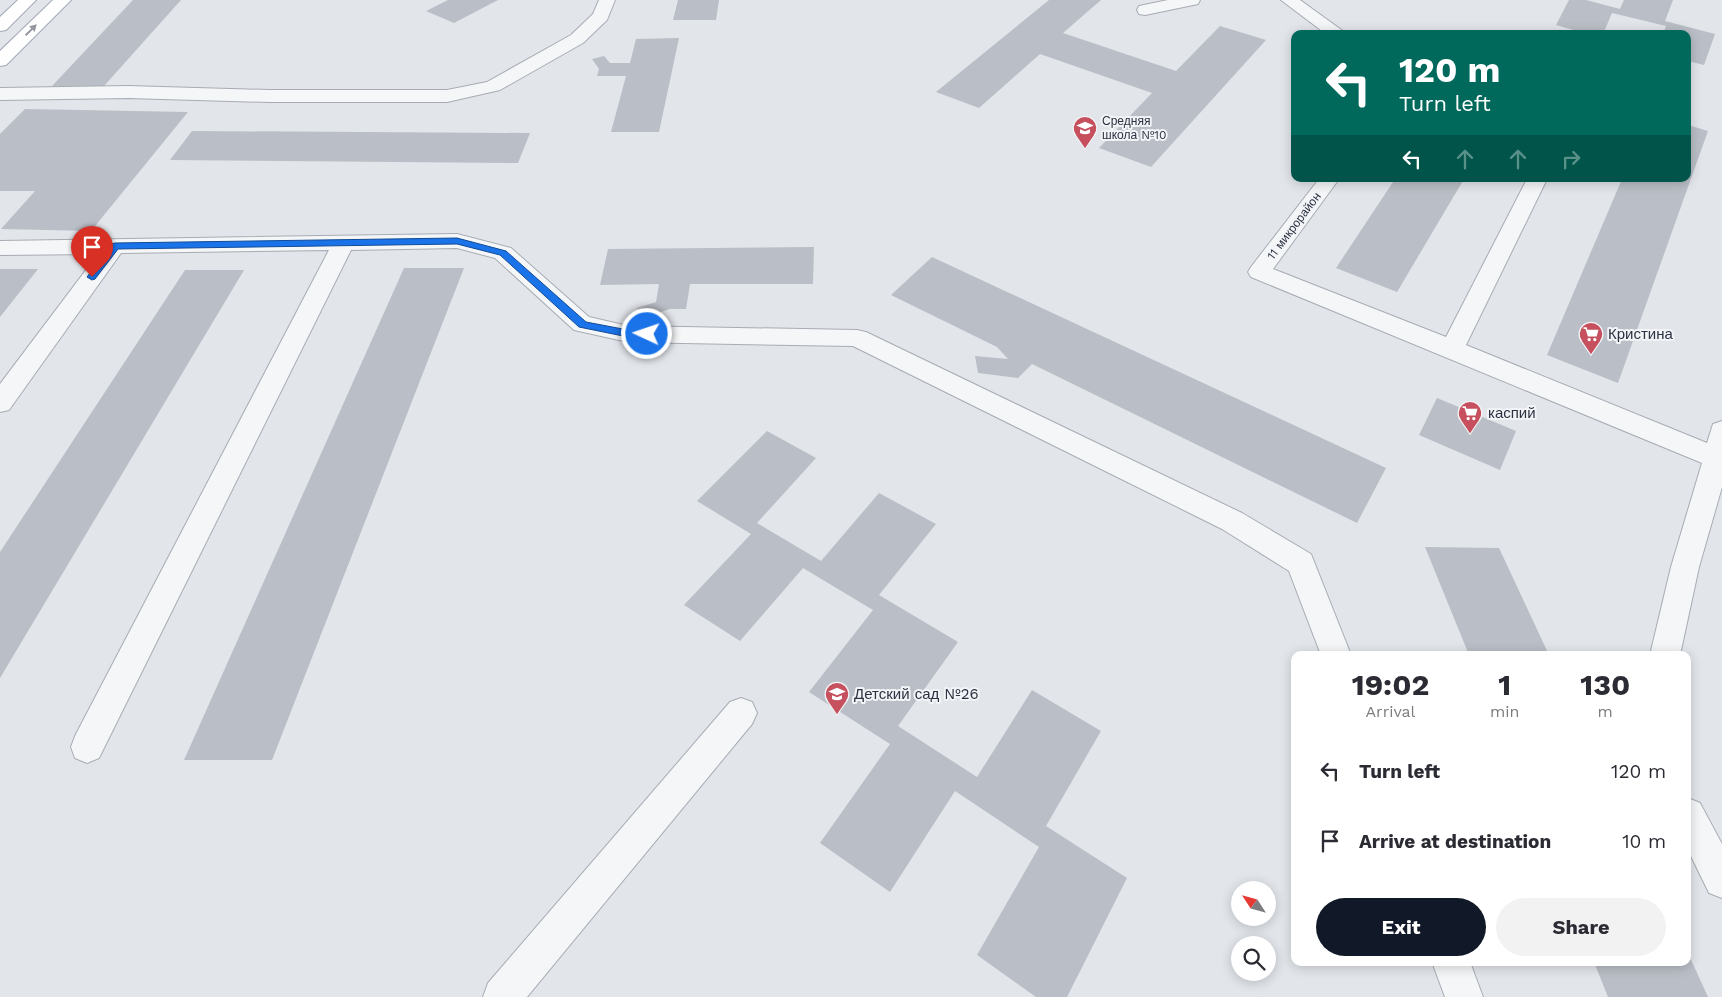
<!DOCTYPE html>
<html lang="en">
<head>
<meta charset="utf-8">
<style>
  :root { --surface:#fff; --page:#f2f2f3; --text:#2b2b33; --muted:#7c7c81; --accent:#111827 }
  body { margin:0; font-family:"Work Sans",sans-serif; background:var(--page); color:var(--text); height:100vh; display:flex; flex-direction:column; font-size:19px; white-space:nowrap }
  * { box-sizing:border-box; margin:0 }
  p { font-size:16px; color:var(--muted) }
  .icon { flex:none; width:28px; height:28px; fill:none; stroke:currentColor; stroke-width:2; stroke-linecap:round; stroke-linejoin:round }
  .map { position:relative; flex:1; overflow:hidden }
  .sheet { position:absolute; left:1291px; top:651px; width:400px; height:315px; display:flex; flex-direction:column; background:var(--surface); border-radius:10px; box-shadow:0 2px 12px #0003 }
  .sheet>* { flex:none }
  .guide { position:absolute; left:1291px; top:30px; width:400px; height:152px; border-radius:10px; box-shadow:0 2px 12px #0003; background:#00695c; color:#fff; overflow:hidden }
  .needle { width:32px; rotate:306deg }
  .buttons { position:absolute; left:1231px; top:881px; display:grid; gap:10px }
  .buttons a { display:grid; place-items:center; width:45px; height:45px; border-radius:50%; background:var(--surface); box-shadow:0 2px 12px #0003; font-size:25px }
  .pin { position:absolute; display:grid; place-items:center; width:42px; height:42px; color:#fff; margin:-51px -21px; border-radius:50% 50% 50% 0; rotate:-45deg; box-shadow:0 0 5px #0007 }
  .pin .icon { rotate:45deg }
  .me { position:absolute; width:55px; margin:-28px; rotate:273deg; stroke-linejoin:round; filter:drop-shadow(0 0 4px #0008) }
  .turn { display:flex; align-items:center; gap:18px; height:105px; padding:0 25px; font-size:22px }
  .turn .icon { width:65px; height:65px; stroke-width:2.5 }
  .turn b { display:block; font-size:35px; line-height:42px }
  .lanes { display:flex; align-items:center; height:48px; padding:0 25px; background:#0003; justify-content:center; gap:25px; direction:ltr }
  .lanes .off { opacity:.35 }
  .eta { display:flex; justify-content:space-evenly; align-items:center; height:85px; text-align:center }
  .eta b { font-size:30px; font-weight:700; line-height:35px }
  .primary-button { display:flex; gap:10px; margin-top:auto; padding:10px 25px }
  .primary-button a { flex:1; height:58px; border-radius:30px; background:var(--accent); color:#fff; font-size:20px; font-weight:700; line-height:58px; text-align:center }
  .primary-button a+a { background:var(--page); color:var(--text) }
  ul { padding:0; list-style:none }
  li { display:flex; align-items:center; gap:15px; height:70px; padding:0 25px }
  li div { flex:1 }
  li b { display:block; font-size:19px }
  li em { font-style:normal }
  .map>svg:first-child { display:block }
  .building { fill:#babec6 }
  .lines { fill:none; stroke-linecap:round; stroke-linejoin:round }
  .minor-casing { stroke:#a7acb4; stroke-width:2 }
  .major-casing { stroke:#a2a9b5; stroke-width:2 }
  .minor { fill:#f5f6f8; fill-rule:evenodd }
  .major { fill:#fff; fill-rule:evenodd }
  .oneway { fill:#9598a0 }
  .route { fill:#1a73e8; stroke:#114b97 }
  .labels { text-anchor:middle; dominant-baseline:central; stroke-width:4; stroke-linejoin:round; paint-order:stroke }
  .far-poi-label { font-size:12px; fill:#2b3241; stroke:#f2f4f7; text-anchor:start }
  .far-street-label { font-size:12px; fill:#2b3241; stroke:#f2f4f7 }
  .poi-label { font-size:15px; fill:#2b3241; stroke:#f2f4f7; text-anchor:start }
</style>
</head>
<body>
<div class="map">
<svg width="1722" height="997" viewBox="0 0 1722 997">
  <rect width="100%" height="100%" fill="#e2e5ea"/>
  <!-- building -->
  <path class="building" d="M133 0H181L104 86H52Z
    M448 0H498L454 23 426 11Z
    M678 0H719L716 20H673Z
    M1049 0H1101L1063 33 1176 71 1220 26 1266 40 1151 167 1099 148 1152 93 1040 54 979 108 936 92Z
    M1569 0H1586L1620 9 1624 0H1673L1665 21 1715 34 1704 65 1688 61V34H1663L1666 26 1612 13 1603 34H1587L1556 25Z
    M679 38 659 132H611L626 76H597L599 69 592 59 604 56 610 63H630L636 39Z
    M25 109 188 112 91 231 1 229 35 191H0V134Z
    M1688 125 1708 131 1618 383 1547 355 1622 179H1688Z
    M192 131 530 133 518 163 170 160Z
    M1395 179H1464L1397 292 1336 268Z
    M814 247 813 284H690L686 309H670L643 318 637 308 656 302 659 284 600 285 608 249Z
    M932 257 1386 468 1357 523 1032 364 1018 378 978 373 975 356 1008 359 997 347 891 295Z
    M404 268H464L272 760H184Z
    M0 269H38L0 317Z
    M185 270H244L0 678V552Z
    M1437 398 1516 431 1500 470 1419 435Z
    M767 431 816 458 757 523 821 561 879 493 936 524 879 595 958 642 898 726 977 777 1032 690 1101 731 1046 826 1127 878 1067 997H1036L977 955 1039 847 955 791 890 892 820 843 890 744 809 692 873 610 803 568 740 641 684 605 751 534 697 501Z
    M1425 547 1499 548 1549 655H1469Z
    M1688 953 1708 997H1608L1594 962H1688Z"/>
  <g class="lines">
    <!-- minor casing -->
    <g class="minor-casing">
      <path id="minor" d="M599 0H615L607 20 583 43 500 90 447 102H269L128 98 0 100V88L128 86 269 90H447L487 82 571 35 593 14Z
        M1168 0H1200L1198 4 1145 15 1139 14 1137 10 1139 6Z
        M1281 0H1300L1347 34H1326Z
        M1319 179H1339L1273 269 1446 337 1527 179H1547L1466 345 1707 443 1713 424 1722 421V487L1699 567 1680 655H1650L1671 567 1702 463 1251 277 1248 272 1251 267Z
        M457 234 511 248 589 317 628 326 857 330 866 332 1242 513 1311 554 1351 655H1321L1289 571 1222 529 853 346 628 342 574 330 495 258 457 248 351 250 99 758 87 763 75 758 71 747 75 736 329 250 121 253 9 410 0 412V384L98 254 0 255V241Z
        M741 698 752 702 757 713 752 724 527 997H483L488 983 730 702Z
        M1688 798 1700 803 1722 844V898L1709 893 1688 850Z
        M1432 962H1470L1483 997H1445Z"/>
    </g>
    <!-- major casing -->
    <g class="major-casing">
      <path id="major" d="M18 0H36L6 30 0 31V17Z
        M53 0H71L6 65 0 66V51Z"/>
    </g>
    <!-- minor -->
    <use href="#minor" class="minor"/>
    <!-- major -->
    <use href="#major" class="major"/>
  </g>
  <!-- one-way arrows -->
  <defs><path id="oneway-solid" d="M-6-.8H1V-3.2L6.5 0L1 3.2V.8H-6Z" transform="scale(1.25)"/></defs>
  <use class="oneway" href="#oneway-solid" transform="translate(31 30) rotate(-44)"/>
  <!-- route -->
  <path class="route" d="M457 238 506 251 586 322 628 330 647 331 652 334 647 338 628 337 579 327 500 255 457 244 118 249 95 279 92 280 87 277 112 244 115 243Z"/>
  <!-- icons -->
  <defs>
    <g id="school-pin" transform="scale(1.25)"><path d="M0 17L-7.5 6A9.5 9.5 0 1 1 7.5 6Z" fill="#c6505d" stroke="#f2f4f7"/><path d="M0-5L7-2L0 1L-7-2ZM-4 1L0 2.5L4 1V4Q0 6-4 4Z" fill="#fff"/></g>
    <g id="supermarket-pin" transform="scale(1.25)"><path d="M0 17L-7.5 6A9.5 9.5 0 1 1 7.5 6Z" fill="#c6505d" stroke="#f2f4f7"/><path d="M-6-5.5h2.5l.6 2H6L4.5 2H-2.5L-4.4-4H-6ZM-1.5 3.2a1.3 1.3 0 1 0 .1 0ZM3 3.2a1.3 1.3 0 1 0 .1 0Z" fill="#fff"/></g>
  </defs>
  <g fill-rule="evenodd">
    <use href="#school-pin" x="1085" y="128"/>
    <use href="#supermarket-pin" x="1591" y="334"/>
    <use href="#supermarket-pin" x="1470" y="413"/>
    <use href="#school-pin" x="837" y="694"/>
  </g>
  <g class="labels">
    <!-- far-poi labels -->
    <g class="far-poi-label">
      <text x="1102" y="121">Средняя<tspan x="1102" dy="14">школа №10</tspan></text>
    </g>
    <!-- far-street labels -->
    <g class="far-street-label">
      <text transform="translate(1294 226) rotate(-53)">11 микрорайон</text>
    </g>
    <!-- poi labels -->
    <g class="poi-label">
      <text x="1608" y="334">Кристина</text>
      <text x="1488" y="413">каспий</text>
      <text x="854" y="694">Детский сад №26</text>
    </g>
  </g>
</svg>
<div class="buttons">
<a><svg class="needle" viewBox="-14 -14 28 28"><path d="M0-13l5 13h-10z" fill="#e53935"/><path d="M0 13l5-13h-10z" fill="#7c7c81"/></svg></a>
<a><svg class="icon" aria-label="search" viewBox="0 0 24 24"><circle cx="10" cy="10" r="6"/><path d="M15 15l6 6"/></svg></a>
</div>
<div class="pin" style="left:92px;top:277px;background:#d93025"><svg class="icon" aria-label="arrive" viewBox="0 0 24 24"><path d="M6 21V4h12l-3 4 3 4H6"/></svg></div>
<svg class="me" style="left:647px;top:334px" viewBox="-20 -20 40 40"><circle r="17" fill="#1a73e8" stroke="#fff" stroke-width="3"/><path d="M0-11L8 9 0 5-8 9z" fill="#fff"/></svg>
<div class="guide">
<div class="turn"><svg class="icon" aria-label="left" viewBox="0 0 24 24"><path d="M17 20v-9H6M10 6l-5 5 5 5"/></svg><div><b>120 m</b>Turn left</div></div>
<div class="lanes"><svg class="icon" aria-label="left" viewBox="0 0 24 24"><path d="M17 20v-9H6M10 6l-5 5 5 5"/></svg><svg class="icon off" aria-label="ahead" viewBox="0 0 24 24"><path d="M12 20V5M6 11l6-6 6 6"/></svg><svg class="icon off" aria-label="ahead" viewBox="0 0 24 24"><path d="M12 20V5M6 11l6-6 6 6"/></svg><svg class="icon off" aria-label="right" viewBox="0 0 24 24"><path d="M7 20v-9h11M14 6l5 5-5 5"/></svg></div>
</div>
<section class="sheet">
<div class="eta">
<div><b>19:02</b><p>Arrival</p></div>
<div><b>1</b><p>min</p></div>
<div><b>130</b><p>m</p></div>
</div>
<ul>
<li><svg class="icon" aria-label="left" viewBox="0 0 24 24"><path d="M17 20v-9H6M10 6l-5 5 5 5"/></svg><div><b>Turn left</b></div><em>120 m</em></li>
<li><svg class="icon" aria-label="arrive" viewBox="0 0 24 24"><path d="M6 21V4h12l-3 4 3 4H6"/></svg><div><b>Arrive at destination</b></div><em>10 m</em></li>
</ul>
<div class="primary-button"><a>Exit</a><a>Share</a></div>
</section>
</div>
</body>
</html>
